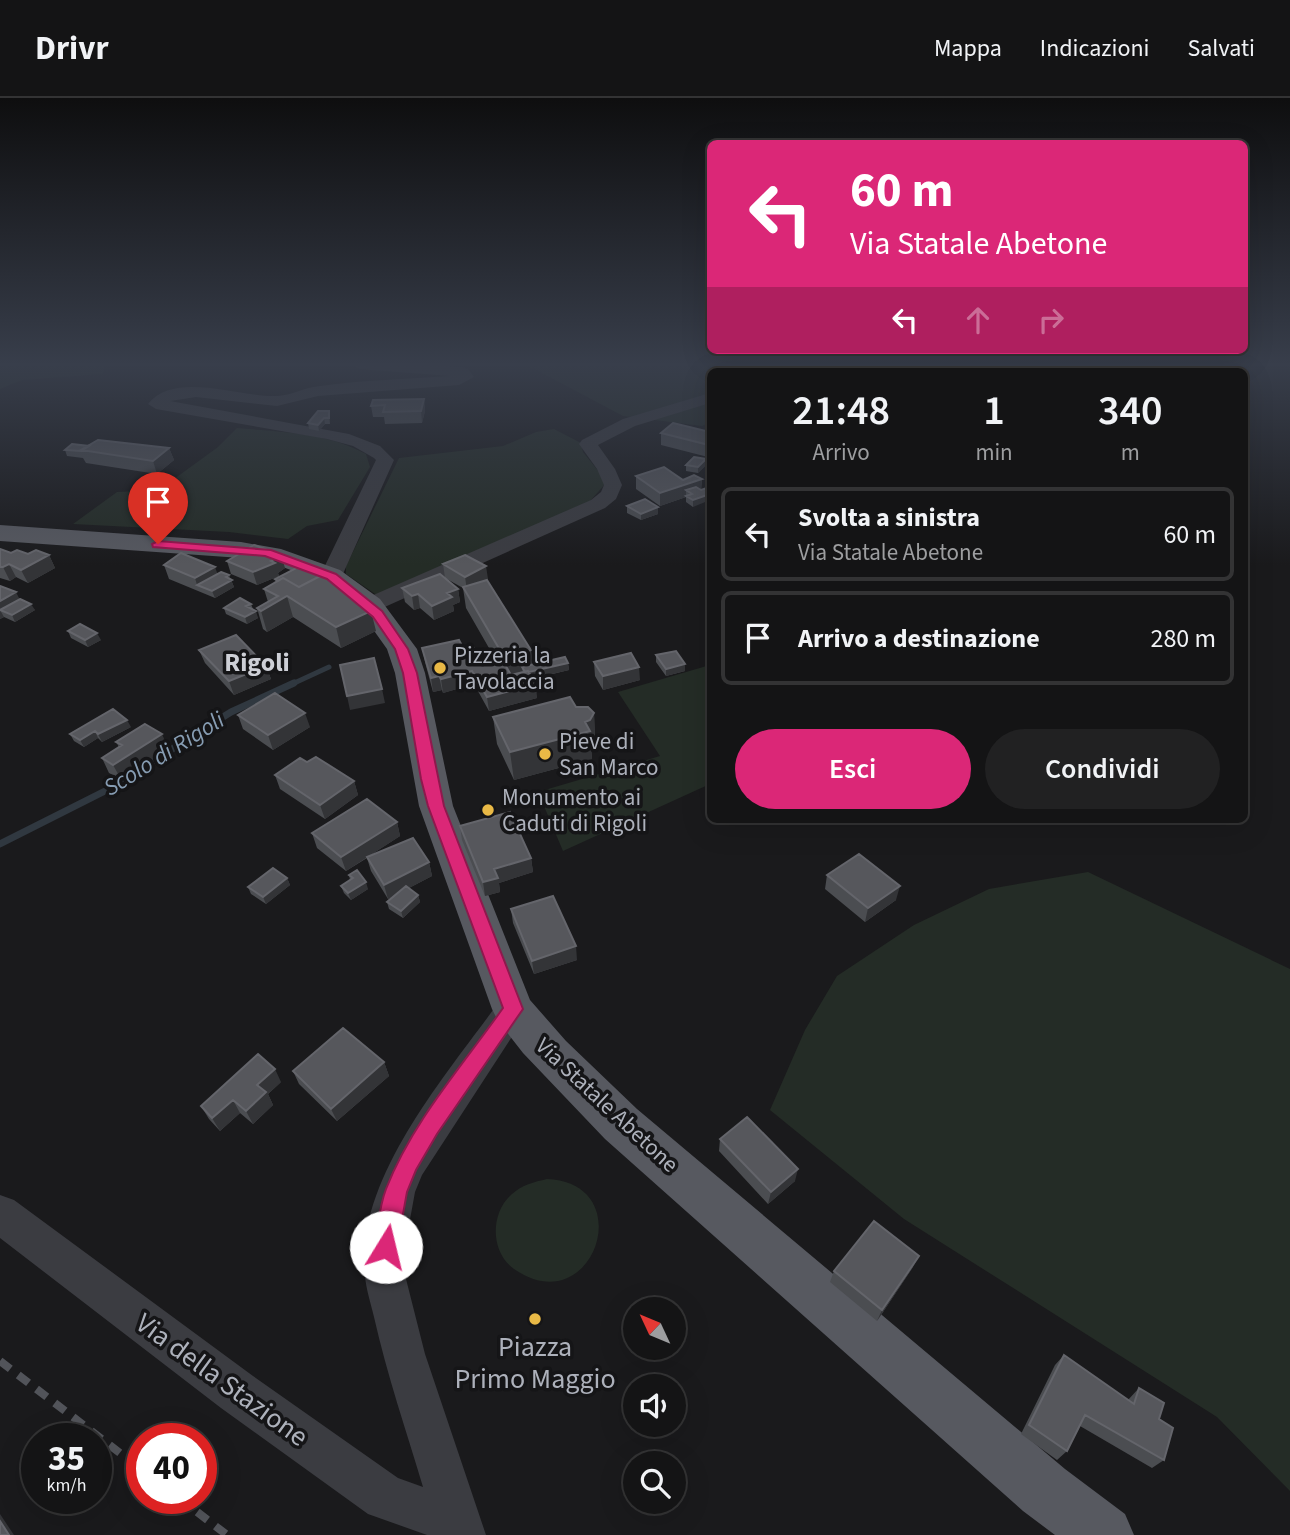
<!DOCTYPE html>
<html lang="it">
<head>
<meta charset="utf-8">
<style>
  :root { --surface:#141415; --page:#212122; --text:#f1f3f6; --muted:#9d9ea0; --line:#333334; --accent:#db2777 }
  body { margin:0; font-family:"Source Sans 3",sans-serif; background:var(--page); color:var(--text); height:100vh; display:flex; flex-direction:column; font-size:26px; white-space:nowrap }
  * { box-sizing:border-box; margin:0 }
  p { font-size:23px; color:var(--muted) }
  .icon { flex:none; width:38px; height:38px; fill:none; stroke:currentColor; stroke-width:2; stroke-linecap:round; stroke-linejoin:round }
  .map { position:relative; flex:1; overflow:hidden }
  .details { position:absolute; left:707px; top:270px; width:541px; height:455px; display:flex; flex-direction:column; background:var(--surface); border-radius:10px; box-shadow:0 7px 28px #0002,0 0 0 2px var(--line) }
  .details>* { flex:none }
  .hud { position:absolute; left:707px; top:42px; width:541px; height:214px; border-radius:10px; box-shadow:0 7px 28px #0002,0 0 0 2px var(--line); background:#db2777; color:#fff; overflow:hidden }
  .needle { width:46px; rotate:314deg }
  .controls { position:absolute; left:623px; top:1199px; display:grid; gap:14px }
  .controls a { display:grid; place-items:center; width:63px; height:63px; border-radius:50%; background:var(--surface); box-shadow:0 7px 28px #0002,0 0 0 2px var(--line); font-size:35px }
  .speed { position:absolute; left:21px; top:1325px; display:flex; gap:14px; font-size:35px; font-weight:700; text-align:center }
  .speed>* { display:grid; place-content:center; width:91px; height:91px; border-radius:50%; background:var(--surface); box-shadow:0 7px 28px #0002,0 0 0 2px var(--line); line-height:1 }
  .speed small { font-size:18px; font-weight:400 }
  .speed .limit { border:10px solid #d22; background:#fff; color:#111 }
  .pin { position:absolute; display:grid; place-items:center; width:60px; height:60px; color:#fff; margin:-72px -30px; border-radius:50% 50% 50% 0; rotate:-45deg; box-shadow:0 0 7px #0007 }
  .pin .icon { rotate:45deg }
  .me { position:absolute; width:77px; margin:-38px; rotate:9deg; stroke-linejoin:round; filter:drop-shadow(0 0 5px #0008) }
  .turn { display:flex; align-items:center; gap:24px; height:147px; padding:0 28px; font-size:32px }
  .turn .icon { width:91px; height:91px; stroke-width:2.5 }
  .turn b { display:block; font-size:49px; line-height:60px }
  .lanes { display:flex; align-items:center; height:66px; padding:0 28px; background:#0003; justify-content:center; gap:35px; direction:ltr }
  .lanes .off { opacity:.35 }
  .eta { display:flex; justify-content:space-evenly; align-items:center; height:119px; text-align:center }
  .eta b { font-size:42px; font-weight:600; line-height:49px }
  .cta { display:flex; gap:14px; margin-top:auto; padding:14px 28px }
  .cta a { flex:1; height:80px; border-radius:42px; background:var(--accent); color:#fff; font-size:28px; font-weight:600; line-height:80px; text-align:center }
  .cta a+a { background:var(--page); color:var(--text) }
  ul { padding:0; list-style:none }
  li { display:flex; align-items:center; gap:21px; height:94px; margin:0 14px 10px; padding:0 14px; border:4px solid var(--line); border-radius:10px }
  li div { flex:1 }
  li b { display:block; font-size:26px }
  li em { font-style:normal }
  header { display:flex; align-items:center; gap:42px; box-sizing:border-box; height:98px; padding:0 35px; background:var(--surface); border-bottom:2px solid var(--line) }
  header strong { font-size:33px }
  nav { display:flex; gap:38px; margin-inline-start:auto; font-size:24px }
  .map>svg:first-child { display:block }
  .green { fill:#242c26 }
  .lines { fill:none; stroke-linecap:round; stroke-linejoin:round }
  .stream-far2 { stroke:#303840; stroke-width:4.5 }
  .stream-far1 { stroke:#303840; stroke-width:5 }
  .stream { stroke:#303840; stroke-width:7 }
  .minor { fill:#3b3c41; fill-rule:evenodd }
  .major { fill:#575960; fill-rule:evenodd }
  .rail { stroke:#52545a; stroke-width:8; stroke-dasharray:13 10; stroke-linecap:butt }
  .wall { fill:#4b4d51 }
  .shaded-wall { fill:#333437 }
  .building { fill:#56575c; stroke:#64656b; stroke-width:2 }
  .route { fill:#db2777; stroke:#8e194d; stroke-width:2 }
  .poi-dot { fill:#e9b946; stroke:#151517; stroke-width:2.5 }
  .labels { text-anchor:middle; dominant-baseline:central; stroke-width:7; stroke-linejoin:round; paint-order:stroke }
  .poi-label { font-size:23px; fill:#adb1bb; stroke:#151517; text-anchor:start }
  .street-label { font-size:23px; fill:#adb1bb; stroke:#151517 }
  .water-label { font-size:24px; font-style:italic; fill:#879db3; stroke:#151517 }
  .quarter-label { font-size:26px; font-weight:bold; fill:#ced0d7; stroke:#151517 }
  .near-poi-label { font-size:28px; fill:#adb1bb; stroke:#151517 }
  .near-street-label { font-size:28px; fill:#adb1bb; stroke:#151517 }
</style>
</head>
<body>
<header>
<strong>Drivr</strong>
<nav><a>Mappa</a><a>Indicazioni</a><a>Salvati</a></nav>
</header>
<div class="map">
<svg width="1290" height="1437" viewBox="0 0 1290 1437">
  <rect width="100%" height="100%" fill="#1a1a1c"/>
  <!-- green -->
  <path class="green" d="M0 266H105L103 276 22 282 0 291Z
    M525 266H871L838 273H710V324L702 328 623 318Z
    M237 330C280 334 326 334 366 356L370 369 338 422 307 428 288 441 229 434 73 426 117 394 159 392 218 349Z
    M554 331 581 345 583 354 607 384 590 403 378 498 346 476V468L399 360 503 348 536 334Z
    M710 567V686L563 753 538 694 660 658 618 594Z
    M1088 774 1290 871V1393L1217 1319 904 1121 770 1012 805 932 837 878 914 827 989 791Z
    M547 1081C641 1085 593 1226 514 1171 490 1154 490 1115 512 1096 522 1087 534 1084 547 1081Z"/>
  <g class="lines">
    <!-- stream-far2 -->
    <path class="stream-far2" d="M898 273 900 266
      M1165 273 1184 266"/>
    <!-- stream-far1 -->
    <path class="stream-far1" d="M290 587 329 569"/>
    <!-- stream -->
    <path class="stream" d="M0 746 107 692 231 614 294 585"/>
    <!-- minor -->
    <path class="minor" d="M352 266H418L462 269 468 271 474 279 459 287 318 298 277 308 196 299 170 303 349 336 380 348 394 362 342 478 339 483H323L320 478 376 362 374 360 353 348 327 341 156 311 148 306C175 272 241 300 278 298 292 297 306 289 320 288 363 282 407 281 450 278L360 271Z
      M869 266H893L878 273H854Z
      M710 295V305L635 328 598 347 615 371 622 387 616 401 605 410 378 512H362L359 507 362 502 591 402 601 394 604 387 597 371 579 346 582 342 623 321Z
      M513 897 525 901 530 911 422 1077 415 1094 405 1149V1177L425 1256 486 1437H427L368 1416 221 1310 0 1140V1097L14 1102 253 1278 398 1380 423 1389C406 1332 387 1277 374 1219 371 1206 366 1191 365 1178 353 1082 449 974 501 901Z"/>
    <!-- major -->
    <path class="major" d="M0 427 241 444 281 451 340 472 380 501 417 551 425 575 453 708 530 902 566 943 637 1011 1065 1371 1125 1416 1134 1437H1055L1023 1413 605 1041 523 955 498 923 492 911 419 708 395 575 387 551 360 513 322 484 275 466 241 460 0 443Z"/>
    <!-- rail -->
    <path class="rail" d="M0 1263 142 1372
      M179 1400 227 1437"/>
  </g>
  <!-- wall -->
  <path class="wall" d="M424 301 425 313 422 325 385 326 384 319H373L371 308Z
    M329 313 330 326H325L319 333 309 331 308 325Z
    M710 334 708 359 661 347V335Z
    M89 348 169 350 174 362 157 376 86 365 83 360 67 358 65 352Z
    M706 361V367L698 375 686 373V367Z
    M636 378 683 382 702 381 701 392 693 409 686 404V399L660 408 636 391Z
    M627 408 658 409V416L641 422 627 415Z
    M0 451 11 455 49 457 55 470 28 485 16 479 10 483 0 480Z
    M227 463 285 470 278 475 279 478 257 487 231 476Z
    M443 466 488 481 486 482 531 552 533 566 568 565 569 572 532 581 537 600 489 613 474 586 443 595 442 592 433 594 425 564 422 550 465 553 480 561 493 557 466 510 463 490 445 480Z
    M164 467 229 477 234 489 215 500 169 481Z
    M275 481 376 533 341 550 293 519 267 534 263 531 257 510 268 504 264 491 276 484Z
    M0 488 20 501 35 512 15 524 4 519 0 521Z
    M402 490 458 491 460 504 453 507 454 513 434 522 420 510 414 512 405 504Z
    M251 506 253 511 258 520 247 526 226 516 224 510Z
    M68 533 101 542 88 549 71 540Z
    M199 552 266 568 271 581 234 597 205 565Z
    M656 557 685 566V573L666 578 656 564Z
    M594 564 640 582 603 592 595 578Z
    M594 615 595 643 591 650 592 661 514 682 497 646 493 619Z
    M238 617 310 629 273 652 243 631Z
    M131 629 102 644 98 640 84 649 74 643 70 636Z
    M116 644 168 650 121 681 109 675 102 660 119 649Z
    M307 664 354 683 358 697 325 721 280 691 275 677Z
    M397 724 400 738 369 758 429 764 432 778 409 790 418 797 420 804 403 820 389 811 387 804 394 798 388 801 371 773 367 760 346 773 317 750 312 735Z
    M460 728 531 760 533 774 499 785 500 794 485 798 462 742Z
    M349 777 368 791 351 802 344 795 341 788 350 782Z
    M827 777 896 802 865 824 825 791Z
    M287 780 290 787 266 806 251 796 248 789Z
    M511 811 577 862 534 876 513 825Z
    M384 964 389 978 337 1023 299 986 293 973Z
    M281 984 268 996 273 1007 253 1026 240 1015 220 1033 209 1021 201 1008Z
    M720 1041 795 1083 768 1106 719 1053Z
    M913 1169 877 1223 830 1184 834 1173Z
    M1064 1257 1128 1302 1139 1290 1159 1321 1164 1362 1152 1370 1080 1328 1067 1353 1057 1362 1021 1336 1055 1267Z"/>
  <!-- shaded-wall -->
  <path class="shaded-wall" d="M424 301 425 313 422 325 421 313Z
    M324 320 325 326 319 333 318 327Z
    M710 345V357L708 359 709 347Z
    M169 350 174 362 157 376 153 363Z
    M706 361V367L698 375V369Z
    M702 381 701 393 686 392V399L660 408V395Z
    M710 396V402L693 409V402Z
    M658 409V416L641 422V416Z
    M49 457 55 470 28 485 21 472Z
    M281 457 285 470 278 475 279 478 257 487 253 474Z
    M9 466 16 479 10 483 3 469Z
    M486 468 488 481 467 492 465 479Z
    M215 469 220 483 197 487 195 480Z
    M229 477 234 489 215 500 212 493Z
    M458 491 460 504 453 507 454 513 434 522 432 508 447 495Z
    M16 494 23 508 0 512V503Z
    M418 496 420 510 414 512 412 498Z
    M287 498 293 519 267 534 261 513Z
    M31 506 35 512 15 524 12 517Z
    M0 512 4 519 0 521Z
    M256 513 258 520 247 526 245 519Z
    M371 513 376 533 341 550 336 529Z
    M97 535 101 542 88 549 85 542Z
    M531 552 533 573 568 565 569 572 526 582V575L522 569 523 576 506 580 504 559Z
    M685 566V573L666 578V571Z
    M266 568 271 581 234 597 229 583Z
    M639 569 640 582 603 592V578Z
    M472 573 474 586 443 595 441 581Z
    M439 578 442 592 433 594 431 580Z
    M536 586 537 600 489 613 487 599Z
    M382 591 385 605 350 612 347 598Z
    M305 615 310 629 273 652 268 637Z
    M594 615 595 643 591 650 592 661 514 682 510 654 585 624Z
    M127 622 131 629 102 644 98 636Z
    M95 633 98 640 84 649 80 642Z
    M162 636 168 650 121 681 113 667Z
    M354 683 358 697 325 721 320 707Z
    M397 724 400 738 346 773 341 759Z
    M531 760 533 774 499 785 500 794 485 798 483 784 494 771Z
    M429 764 432 778 388 801 384 787Z
    M287 780 290 787 266 806 263 799Z
    M366 784 368 791 351 802 348 795Z
    M900 788 896 802 865 824 868 810Z
    M418 797 420 804 403 820 401 813Z
    M576 848 577 862 534 876 532 863Z
    M384 964 389 978 337 1023 331 1011Z
    M275 971 281 984 268 996 273 1007 253 1026 246 1013 257 987Z
    M233 1002 240 1015 220 1033 212 1020Z
    M798 1071 795 1083 768 1106 771 1094Z
    M919 1158 913 1169 877 1223 882 1212Z
    M0 1416 14 1437H9L0 1423Z"/>
  <!-- building -->
  <path class="building" d="M424 301 421 313 383 314 385 307 371 308 373 302Z
    M318 313H329V320H324L318 327 308 325Z
    M673 325 710 334V345L709 347 661 335Z
    M98 342 169 350 153 363 81 352Z
    M72 346 89 348 81 353 65 352Z
    M694 359 706 361 698 369 686 367Z
    M664 369 683 382 694 377 702 381 660 395 636 378Z
    M696 389 701 392 710 389V396L693 402 686 398 692 396 686 392Z
    M645 401 658 409 641 416 627 408Z
    M254 447 281 457 271 463 275 465 253 474 227 463Z
    M0 451 11 455 17 452 28 456 36 452 49 457 21 472 9 466 3 469H0Z
    M181 455 215 469 195 480 164 467Z
    M465 457 486 468 465 479 443 466Z
    M302 467 322 477 299 489 283 480 278 483 275 481Z
    M221 474 229 477 226 479 232 482 212 493 197 487Z
    M328 474 371 513 336 529 287 498 261 513 257 510 278 498 264 491 283 480 299 489Z
    M440 476 458 491 447 495 452 499 432 508 418 496 412 498 402 490Z
    M487 482 531 552 504 559 463 489Z
    M0 488 16 494 0 503Z
    M240 500 251 506 246 508 256 513 245 519 224 510Z
    M20 501 31 506 12 517 0 512Z
    M80 526 97 535 85 542 68 533Z
    M236 537 266 568 229 583 199 552Z
    M459 542 470 563 499 556 511 577 528 573 536 586 487 599 472 573 441 581 439 578 431 580 422 550Z
    M474 550 480 561 470 563 465 553Z
    M676 553 685 566 666 571 656 557Z
    M631 555 639 569 603 578 594 564Z
    M565 559 568 565 529 574 528 573 525 574 522 569Z
    M374 560 382 591 347 598 340 567Z
    M275 595 305 615 268 637 238 617Z
    M570 599 576 609H588L594 615 590 622 585 624 590 633 510 654 493 619Z
    M113 611 127 622 98 636 95 633 80 642 70 636Z
    M145 626 162 636 113 667 102 660 122 647 116 644Z
    M316 659 354 683 320 707 275 677 300 660 307 664Z
    M367 701 397 724 341 759 312 735Z
    M510 714 531 760 494 771 498 780 483 784 460 728Z
    M413 740 429 764 384 787 367 759Z
    M859 756 900 788 868 810 827 777Z
    M273 770 287 780 263 799 248 789Z
    M357 772 366 784 348 795 341 788 353 780 349 777Z
    M406 788 418 797 401 813 387 804Z
    M553 798 576 848 532 863 511 811Z
    M343 930 384 964 331 1011 293 973Z
    M258 956 275 971 257 987 266 994 246 1013 233 1002 212 1020 201 1008Z
    M747 1019 798 1071 771 1094 720 1041Z
    M874 1123 919 1158 882 1212 834 1173Z
    M1064 1257 1134 1306 1139 1290 1164 1305 1159 1321 1173 1330 1164 1362 1085 1317 1067 1353 1029 1327Z
    M0 1423 9 1437H0Z"/>
  <!-- sky -->
  <linearGradient id="sky" x2="0" y2="1"><stop stop-color="#0e0e0f"/><stop offset="0.57" stop-color="#383e4b"/><stop offset="1" stop-color="#383e4b" stop-opacity="0"/></linearGradient>
  <rect width="1290" height="467" fill="url(#sky)"/>
  <!-- route -->
  <path class="route" d="M158 443 271 452 336 476 382 513 408 551 417 575 444 708 523 911 437 1036 416 1072 407 1094 397 1149 394 1157 386 1160 378 1157 374 1149C378 1130 379 1109 386 1091 412 1024 462 968 503 910L428 708 421 681 403 575 395 551 373 519 327 481 265 458 153 449 152 446Z"/>
  <!-- markers -->
  <g class="poi-dot">
    <circle cx="440" cy="570" r="7"/>
    <circle cx="545" cy="656" r="7"/>
    <circle cx="488" cy="712" r="7"/>
    <circle cx="535" cy="1221" r="7"/>
  </g>
  <g class="labels">
    <!-- poi labels -->
    <g class="poi-label">
      <text x="454" y="557">Pizzeria la<tspan x="454" dy="26">Tavolaccia</tspan></text>
      <text x="559" y="643">Pieve di<tspan x="559" dy="26">San Marco</tspan></text>
      <text x="502" y="699">Monumento ai<tspan x="502" dy="26">Caduti di Rigoli</tspan></text>
    </g>
    <!-- street labels -->
    <g class="street-label">
      <text transform="translate(607 1007) rotate(43)">Via Statale Abetone</text>
    </g>
    <!-- water labels -->
    <g class="water-label">
      <text transform="translate(164 656) rotate(-32)">Scolo di Rigoli</text>
    </g>
    <!-- quarter labels -->
    <g class="quarter-label">
      <text x="257" y="564">Rigoli</text>
    </g>
    <!-- near-poi labels -->
    <g class="near-poi-label">
      <text x="535" y="1249">Piazza<tspan x="535" dy="32">Primo Maggio</tspan></text>
    </g>
    <!-- near-street labels -->
    <g class="near-street-label">
      <text transform="translate(222 1282) rotate(36)">Via della Stazione</text>
    </g>
  </g>
</svg>
<div class="controls">
<a><svg class="needle" viewBox="-14 -14 28 28"><path d="M0-13l5 13h-10z" fill="#e53935"/><path d="M0 13l5-13h-10z" fill="#9d9ea0"/></svg></a>
<a><svg class="icon" aria-label="sound" viewBox="0 0 24 24"><path d="M4 9h4l5-4v14l-5-4H4zM17 9q2 3 0 6"/></svg></a>
<a><svg class="icon" aria-label="search" viewBox="0 0 24 24"><circle cx="10" cy="10" r="6"/><path d="M15 15l6 6"/></svg></a>
</div>
<div class="speed"><div>35<small>km/h</small></div><div class="limit">40</div></div>
<div class="pin" style="left:158px;top:446px;background:#d93025"><svg class="icon" aria-label="arrive" viewBox="0 0 24 24"><path d="M6 21V4h12l-3 4 3 4H6"/></svg></div>
<svg class="me" style="left:386px;top:1149px" viewBox="-20 -20 40 40"><circle r="19" fill="#fff"/><path d="M0-13L10 11 0 6-10 11z" fill="#db2777"/></svg>
<div class="hud">
<div class="turn"><svg class="icon" aria-label="left" viewBox="0 0 24 24"><path d="M17 20v-9H6M10 6l-5 5 5 5"/></svg><div><b>60 m</b>Via Statale Abetone</div></div>
<div class="lanes"><svg class="icon" aria-label="left" viewBox="0 0 24 24"><path d="M17 20v-9H6M10 6l-5 5 5 5"/></svg><svg class="icon off" aria-label="ahead" viewBox="0 0 24 24"><path d="M12 20V5M6 11l6-6 6 6"/></svg><svg class="icon off" aria-label="right" viewBox="0 0 24 24"><path d="M7 20v-9h11M14 6l5 5-5 5"/></svg></div>
</div>
<section class="details">
<div class="eta">
<div><b>21:48</b><p>Arrivo</p></div>
<div><b>1</b><p>min</p></div>
<div><b>340</b><p>m</p></div>
</div>
<ul>
<li><svg class="icon" aria-label="left" viewBox="0 0 24 24"><path d="M17 20v-9H6M10 6l-5 5 5 5"/></svg><div><b>Svolta a sinistra</b><p>Via Statale Abetone</p></div><em>60 m</em></li>
<li><svg class="icon" aria-label="arrive" viewBox="0 0 24 24"><path d="M6 21V4h12l-3 4 3 4H6"/></svg><div><b>Arrivo a destinazione</b></div><em>280 m</em></li>
</ul>
<div class="cta"><a>Esci</a><a>Condividi</a></div>
</section>
</div>
</body>
</html>
